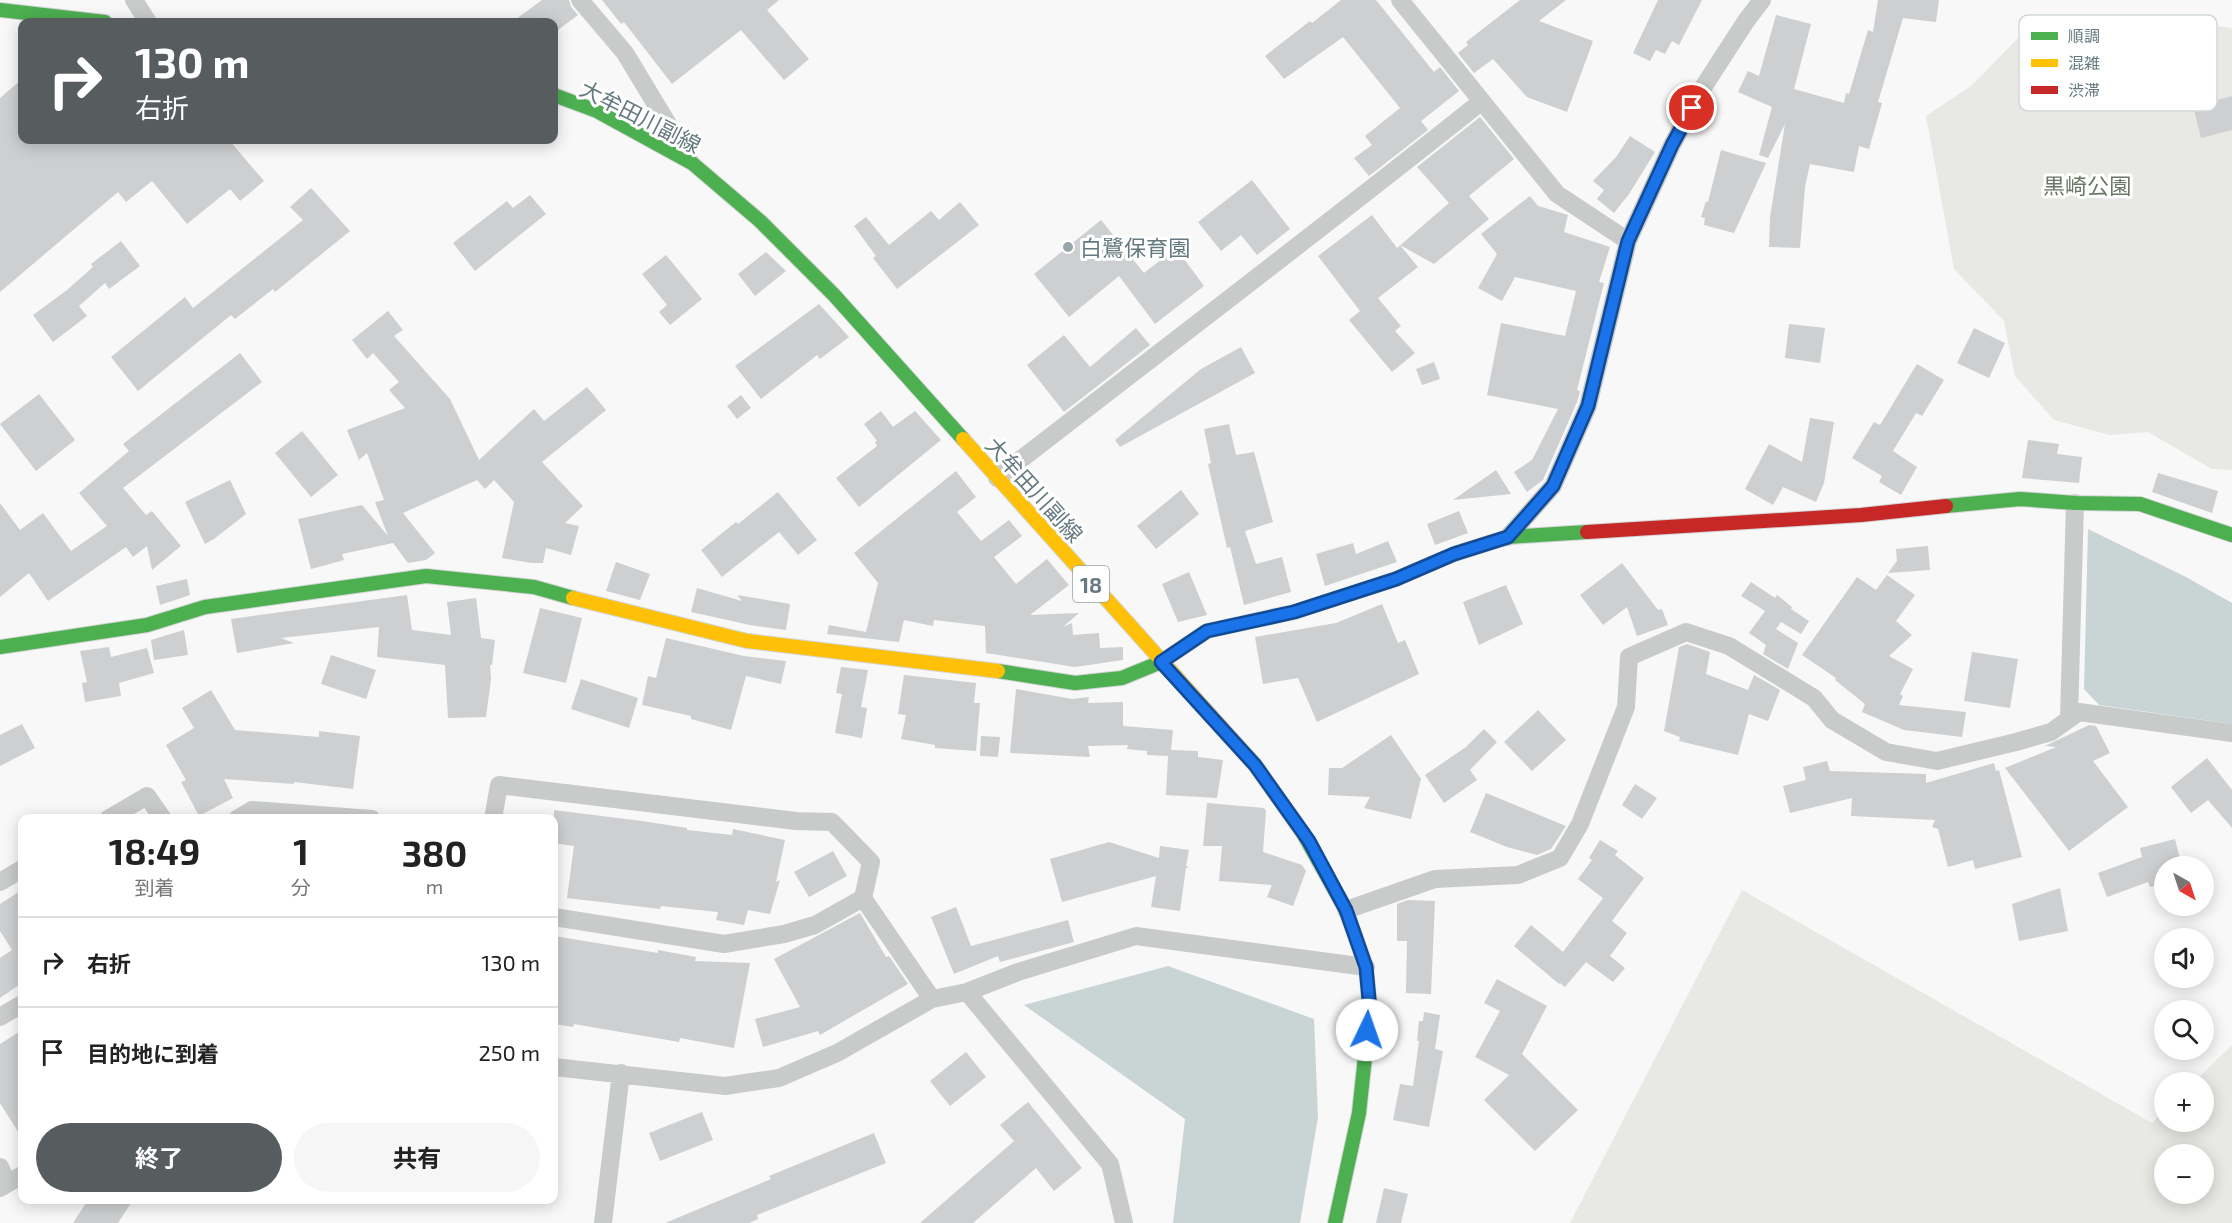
<!DOCTYPE html>
<html lang="ja">
<head>
<meta charset="utf-8">
<style>
  :root { --surface:#fff; --page:#f6f6f6; --text:#222; --muted:#767676; --line:#e0e0e0; --accent:#575d5f }
  body { margin:0; font-family:"Exo 2","Noto Sans JP",sans-serif; background:var(--page); color:var(--text); height:100vh; display:flex; flex-direction:column; font-size:22px; white-space:nowrap }
  * { box-sizing:border-box; margin:0 }
  p { font-size:20px; color:var(--muted) }
  .icon { flex:none; width:33px; height:33px; fill:none; stroke:currentColor; stroke-width:2; stroke-linecap:round; stroke-linejoin:round }
  .map { position:relative; flex:1; overflow:hidden }
  .sheet { position:absolute; left:18px; top:814px; width:540px; height:390px; display:flex; flex-direction:column; background:var(--surface); border-radius:12px; box-shadow:0 3px 15px #0003 }
  .sheet>* { flex:none }
  .banner { position:absolute; left:18px; top:18px; width:540px; height:126px; border-radius:12px; box-shadow:0 3px 15px #0003; background:#575d5f; color:#fff; overflow:hidden }
  .needle { width:39px; rotate:141deg }
  .controls { position:absolute; left:2154px; top:856px; display:grid; gap:12px }
  .controls a { display:grid; place-items:center; width:60px; height:60px; border-radius:50%; background:var(--surface); box-shadow:0 3px 15px #0003; font-size:30px }
  .pin { position:absolute; display:grid; place-items:center; width:51px; height:51px; color:#fff; margin:-26px; border:3px solid #fff; border-radius:50%; box-shadow:0 2px 6px #0007 }
  .me { position:absolute; width:66px; margin:-33px; rotate:3deg; stroke-linejoin:round; filter:drop-shadow(0 0 4px #0008) }
  .turn { display:flex; align-items:center; gap:21px; height:126px; padding:0 18px; font-size:27px }
  .turn .icon { width:78px; height:78px; stroke-width:2.5 }
  .turn b { display:block; font-size:42px; line-height:51px }
  .eta { display:flex; justify-content:space-evenly; align-items:center; height:102px; text-align:center }
  .eta b { font-size:36px; font-weight:700; line-height:42px }
  .button { display:flex; gap:12px; margin-top:auto; padding:12px 18px }
  .button a { flex:1; height:69px; border-radius:36px; background:var(--accent); color:#fff; font-size:24px; font-weight:700; line-height:69px; text-align:center }
  .button a+a { background:var(--page); color:var(--text) }
  ul { padding:0; list-style:none }
  li { display:flex; align-items:center; gap:18px; height:90px; padding:0 18px; border-top:2px solid var(--line) }
  li div { flex:1 }
  li b { display:block; font-size:22px }
  li em { font-style:normal }
  .map>svg:first-child { display:block }
  .green { fill:#e8e9e5; fill-rule:evenodd }
  .water { fill:#c9d4d5 }
  .building { fill:#cdcfd0 }
  .lines { fill:none; stroke-linecap:round; stroke-linejoin:round }
  .fast-casing { stroke:#d3d4d4; stroke-width:16 }
  .slow-casing { stroke:#d3d4d4; stroke-width:16 }
  .jam-casing { stroke:#d3d4d4; stroke-width:16 }
  .street { stroke:#c9cbcb; stroke-width:18 }
  .fast { stroke:#4caf50; stroke-width:14 }
  .slow { stroke:#ffc107; stroke-width:14 }
  .jam { stroke:#c62828; stroke-width:14 }
  .route-casing { stroke:#114b97; stroke-width:15 }
  .route { stroke:#1a73e8; stroke-width:10 }
  .poi-dot { fill:#98a6aa; stroke:#fff; stroke-width:2 }
  .labels { text-anchor:middle; dominant-baseline:central; stroke-width:6; stroke-linejoin:round; paint-order:stroke }
  .shield { fill:#fff; stroke:#93a2a6; stroke-width:1.5 }
  .shield-label { font-size:21px; font-weight:bold; fill:#657a80 }
  .street-label { font-size:22px; fill:#657a80; stroke:#fff }
  .park-label { font-size:22px; fill:#6c7864; stroke:#fff }
  .poi-label { font-size:22px; fill:#657a80; stroke:#fff; text-anchor:start }
  .key { fill:#fff; stroke:#d1d7d9; stroke-width:1.5 }
  .key-label { font-size:16px; fill:#657a80 }
</style>
</head>
<body>
<div class="map">
<svg width="2232" height="1223" viewBox="0 0 2232 1223">
  <rect width="100%" height="100%" fill="#f8f8f8"/>
  <!-- green -->
  <path class="green" d="M2142 16 2232 28V470L2212 469 2148 432 2109 435 2054 420 2015 376 2004 321 1954 269 1926 116 1971 86 2032 24 2063 27Z
    M1742 890 2152 1123 2164 1110V1122H2204V1083H2193L2232 1045V1223H1570ZM2164 1155H2204V1194H2164Z"/>
  <!-- water -->
  <path class="water" d="M2088 529 2186 577 2232 603V724L2099 705 2084 689Z
    M1168 966 1314 1019 1318 1117 1300 1223H1173L1185 1119 1024 1005Z"/>
  <!-- building -->
  <path class="building" d="M542 0H569L571 7 578 15 554 33V22H512Z
    M602 0H779L767 10 809 59 784 80 741 30 672 84 624 22 621 24Z
    M1341 0H1376L1434 72 1440 67 1459 91 1421 121 1428 130 1369 176 1354 158 1372 145 1365 136 1400 108 1343 37 1284 79 1265 56 1310 21 1312 23Z
    M1520 0H1566L1539 21 1593 41 1567 112 1527 97 1493 59 1474 73 1458 53 1468 45 1466 42Z
    M1658 0H1702L1679 45 1672 41 1665 54 1656 50 1650 61 1633 53Z
    M1878 0H1939L1936 22 1903 18 1878 102 1882 103 1869 149 1859 146 1854 172 1810 164 1805 187 1800 248 1769 247 1770 217 1785 124 1768 158 1759 155 1772 107 1738 92 1748 71 1759 76 1776 15 1811 24 1794 89 1844 103 1846 93 1849 94 1868 30 1873 32Z
    M22 79V140H229L264 181 240 201 230 189 187 224 152 181 126 202 118 192 0 292V98Z
    M2232 96V130L2201 138 2193 106Z
    M1480 117 1514 159 1469 196 1489 219 1434 264 1400 245 1418 267 1378 298 1401 326 1395 331 1415 353 1392 372 1349 320 1360 311 1318 256 1372 215 1397 248 1449 203 1417 167Z
    M1630 136 1655 152 1629 194 1614 213 1597 199 1604 190 1593 181 1616 157Z
    M1721 150 1766 163 1734 233 1704 225 1705 218 1701 217 1706 201 1708 202Z
    M1252 180 1290 229 1257 255 1241 235 1221 251 1198 222Z
    M311 188 350 231 275 292 273 289 235 319 231 315 138 391 111 357 185 297 193 308 303 220 290 207Z
    M530 195 546 214 475 271 453 243 507 201 513 208Z
    M1530 196 1538 206 1568 215 1564 232 1610 247 1599 282 1604 283 1577 390 1580 391 1577 402 1543 480 1527 492 1514 472 1532 460 1558 409 1487 395 1501 323 1565 336 1576 291 1515 277 1502 301 1478 288 1497 254 1481 234Z
    M960 202 979 225 897 289 873 258 876 256 854 226 866 217 889 245 931 211 939 220Z
    M1101 220 1144 273 1176 248 1204 286 1155 324 1119 276 1069 317 1034 274Z
    M121 241 140 266 109 289 105 283 79 306 87 316 53 342 33 315 67 290 93 267 91 264Z
    M766 252 786 271 755 296 738 274Z
    M666 255 702 299 670 325 659 312 667 305 642 274Z
    M819 304 849 337 820 359 817 355 761 399 735 366Z
    M388 311 403 330 394 336 450 399 479 460 534 409 544 421 587 387 606 410 542 462 583 506 565 523 579 526 571 555 546 548 543 563H531L502 558 514 502 494 480 485 489 477 480 403 513 435 553 426 560 408 563 393 543 342 554 344 560 311 569 298 519 362 505 388 536 375 502 384 500 367 453 359 460 347 430 405 408 389 390 399 382 373 353 367 359 352 340Z
    M1789 324 1825 328 1820 363 1785 358Z
    M1136 328 1150 345 1064 412 1027 365 1064 335 1090 367Z
    M1974 328 2005 343 1989 378 1957 363Z
    M1241 347 1255 373 1120 447 1115 440 1201 369Z
    M240 353 262 382 123 488 146 515 152 511 181 546 152 570 147 546 133 557 126 547 48 601 29 573 0 597V503L20 530 43 513 71 551 107 526 79 493 129 451 123 444Z
    M1434 362 1440 379 1422 385 1416 369Z
    M1917 364 1944 380 1922 416 1916 413 1893 451 1917 467 1901 495 1879 482 1882 476 1852 458 1874 422 1880 425Z
    M39 394 75 440 36 471 0 424Z
    M741 395 751 408 737 419 727 406Z
    M881 411 893 427 915 411 941 440 859 507 836 478 877 446 875 442 877 441 864 424Z
    M1810 418 1834 422 1824 483 1816 502 1783 487 1773 505 1745 489 1769 444 1802 462Z
    M1229 424 1236 455 1254 452 1273 522 1245 531 1256 564 1282 557 1291 592 1244 605 1230 547 1227 548 1208 464 1211 463 1204 429Z
    M302 431 338 475 311 497 275 453Z
    M2028 440 2059 444 2057 454 2082 457 2079 483 2022 478Z
    M1496 470 1511 494 1453 500Z
    M956 471 976 497 957 512 981 541 1009 520 1022 536 994 557 1016 584 1047 559 1069 585 1030 615 1079 613 1063 627 1072 623 1073 635 1099 633 1100 648 1123 647V660L1075 667 986 653 985 626 934 620 933 626 904 620 899 642 827 634 829 625 866 632 878 583 854 553Z
    M2158 473 2218 491 2212 513 2152 492Z
    M230 480 246 514 214 539 205 544 185 502Z
    M1181 490 1199 514 1156 549 1137 526Z
    M778 492 817 540 798 555 779 532 722 577 701 550 736 522 738 524Z
    M1459 511 1468 533 1435 545 1427 524Z
    M1388 541 1397 562 1325 586 1316 554 1353 543 1356 554Z
    M1928 546 1930 570 1888 573 1897 561 1896 549Z
    M616 562 650 574 640 600 606 591Z
    M1622 563 1658 610 1662 609 1668 625 1637 636 1627 607 1603 625 1580 595Z
    M1189 572 1207 615 1178 622 1162 584Z
    M1887 575 1915 595 1896 621 1912 635 1889 656 1913 669 1900 694 1903 696 1899 705 1966 712 1962 737 1904 730 1862 712 1865 704 1835 680 1836 678 1802 655 1857 577 1876 590Z
    M187 579 190 595 160 605 156 586Z
    M1751 582 1775 598 1777 595 1792 607 1791 609 1809 621 1801 634 1781 622 1776 629 1798 643 1788 669 1763 654 1766 645 1749 633 1765 611 1741 596Z
    M1506 585 1523 624 1479 645 1463 602Z
    M697 588 742 601 737 595 790 604 786 630 750 625 691 612Z
    M407 595 412 630 451 635 447 602 476 598 481 638 495 640 492 665H490L491 679 486 717 448 718 445 665 377 657 379 627 281 638 294 643 237 653 231 619Z
    M1382 604 1398 643 1405 640 1419 674 1317 722 1298 678 1263 684 1255 637 1336 623Z
    M540 608 582 618 566 683 523 673Z
    M184 630 188 655 154 660 151 640Z
    M666 638 744 656 786 661 781 684 746 676 731 730 691 719V716L642 705 648 676 656 678Z
    M1687 644 1710 652 1706 674 1748 690 1754 675 1780 690 1768 721 1749 714 1738 755 1679 741 1680 737 1664 731 1679 647Z
    M109 647 111 657 147 648 154 673 119 683 121 696 85 702 82 683 87 682 80 651Z
    M1972 652 2018 659 2010 708 1964 701Z
    M331 655 376 670 366 699 321 684Z
    M841 667 868 670 861 707 867 708 862 738 835 733 842 694 836 693Z
    M904 675 976 683 974 703H980L976 751 935 748V745L901 739 906 715 898 714Z
    M581 679 638 698 629 728 571 709Z
    M1016 689 1072 699 1089 697 1088 703 1123 702V726L1173 730 1171 750 1198 751V757L1223 760 1217 798 1166 795 1168 756 1147 755V751L1127 749 1128 745 1088 746 1090 757 1010 753Z
    M211 690 235 730 319 737V731L360 736 353 789 294 782V784L224 779 233 798 199 816 181 782 186 780 166 745 194 728 182 708Z
    M1538 710 1566 740 1532 771 1504 742Z
    M22 724 35 748 0 766V735Z
    M2089 725 2096 726 2110 753 2093 761 2128 807 2069 851 2005 768 2056 747 2045 746Z
    M1484 729 1497 742 1470 770 1477 780 1444 803 1425 775 1466 747Z
    M1391 735 1421 779 1411 819 1364 808 1370 797 1328 795 1329 768H1342Z
    M981 736 1000 737 998 757 980 756Z
    M2207 758 2232 790V828L2208 800 2191 813 2171 787Z
    M1827 761 1830 771 1926 774V783L1994 763 1996 771 1999 770 2022 857 1975 869 1973 860 1948 867 1938 829 1932 827 1935 820 1851 816 1852 798 1790 813 1783 786 1806 780 1803 767Z
    M1635 784 1657 798 1642 819 1622 805Z
    M1486 793 1566 826 1551 849 1537 855 1507 847 1470 832Z
    M1207 803 1264 808 1266 811 1263 852 1302 865 1306 871 1293 906 1267 897 1272 885 1219 881 1222 846H1203Z
    M554 810 642 821 687 828V830L732 835 733 829 785 840 776 882 780 880 770 914 748 910 744 925 716 920 718 912 661 906 660 909 567 898 574 846 554 843Z
    M2175 839 2182 867H2164V884L2150 887 2148 882 2107 897 2098 873 2142 857 2140 848Z
    M1600 840 1618 851 1615 855 1644 878 1612 921 1627 933 1610 956 1625 968 1613 982 1586 962 1565 987 1560 983 1559 984 1514 946 1531 925 1563 952 1603 898 1578 879 1592 860 1589 858Z
    M1109 842 1159 858 1160 846 1189 850 1186 866 1189 867 1186 868 1180 911 1151 907 1156 876 1062 902 1050 859Z
    M833 851 847 876 809 897 794 872Z
    M2060 888 2068 931 2019 941 2012 904Z
    M22 890V983L0 998V958L12 950 0 931V904Z
    M1408 900 1435 901 1431 994 1406 993 1407 941H1397V904Z
    M956 907 971 946 1068 920 1074 942 1000 962 998 956 954 974 931 917Z
    M860 913 886 957 889 956 908 984 820 1035 818 1031 763 1047 755 1019 800 1007 774 959Z
    M554 936 658 953V950L696 957 695 961 750 963 734 1048 680 1038 679 1042 574 1024 573 1027 554 1024Z
    M1497 979 1547 1006 1522 1054 1578 1110 1535 1151 1484 1100 1509 1075 1475 1057 1500 1011 1484 1003Z
    M1424 1012 1440 1015 1435 1049 1443 1051 1429 1127 1393 1120 1400 1084 1413 1086 1419 1041H1417L1419 1021H1423Z
    M22 1030V1138L0 1103V1044Z
    M966 1052 986 1077 950 1106 930 1081Z
    M1028 1102 1082 1168 1054 1191 1036 1168 973 1223H920L1014 1141 1000 1125Z
    M702 1112 713 1140 660 1161 649 1133Z
    M874 1133 886 1163 757 1215 758 1219 749 1223H665L771 1179 769 1176Z
    M1384 1188 1408 1194 1401 1223H1376Z
    M88 1200H133L118 1223H73Z"/>
  <g class="lines">
    <!-- fast casing -->
    <g class="fast-casing">
      <path id="fast" d="M0 10 105 22
        M554 95 597 111 692 163 760 221 834 295 963 439
        M1946 506 2020 499 2075 503 2140 504 2232 535
        M0 647 147 625 205 607 426 576 534 587 573 598
        M998 671 1075 683 1122 678 1161 662 1207 631 1294 612 1396 579 1454 554 1508 537 1587 532
        M1303 833 1346 910 1366 967 1370 1010 1359 1113 1335 1223"/>
    </g>
    <!-- slow casing -->
    <g class="slow-casing">
      <path id="slow" d="M963 439 1255 765 1303 833
        M573 598 747 641 998 671"/>
    </g>
    <!-- jam casing -->
    <g class="jam-casing">
      <path id="jam" d="M1587 532 1861 515 1946 506"/>
    </g>
    <!-- street -->
    <path class="street" d="M134 0 148 22
      M580 0 625 53 689 159
      M1400 0 1557 194 1628 241
      M997 478C1159 352 1322 229 1482 101
      M1508 537 1553 486 1588 406 1628 241 1672 145 1702 89 1746 21 1762 0
      M2069 718 2075 503
      M108 819 147 796 163 819
      M237 819 252 810 372 819
      M493 819 499 785 796 821 832 822 871 862 863 898 932 999
      M0 882 22 869
      M1346 910 1435 879 1518 875 1560 858 1580 824 1626 707 1629 657 1686 632 1729 646 1814 698 1832 720 1886 752 1937 761 2016 742 2051 732 2079 712 2232 733
      M554 917 724 944 784 934 815 925 863 898
      M967 992 1110 1164 1124 1223
      M0 1017 22 1004
      M554 1067 725 1086 779 1078 837 1053 932 999 967 992 1018 972 1136 936 1366 967
      M0 1167 7 1183
      M0 1188 22 1175
      M603 1223 621 1073"/>
    <!-- fast -->
    <use href="#fast" class="fast"/>
    <!-- slow -->
    <use href="#slow" class="slow"/>
    <!-- jam -->
    <use href="#jam" class="jam"/>
  </g>
  <g class="lines">
    <!-- route casing -->
    <g class="route-casing">
      <path id="route" d="M1367 1030 1370 1010 1366 967 1346 910 1309 841 1255 765 1161 662 1207 631 1294 612 1396 579 1454 554 1508 537 1553 486 1588 406 1628 241 1672 145 1692 108"/>
    </g>
    <!-- route -->
    <use href="#route" class="route"/>
  </g>
  <!-- markers -->
  <circle class="poi-dot" cx="1068" cy="247" r="6"/>
  <g class="labels">
    <!-- shield labels -->
    <rect class="shield" x="1073" y="566" width="36" height="36" rx="4.5"/>
    <g class="shield-label">
      <text x="1091" y="584">18</text>
    </g>
    <!-- street labels -->
    <g class="street-label">
      <text transform="translate(641 116) rotate(27)">大牟田川副線</text>
      <text transform="translate(1035 489) rotate(48)">大牟田川副線</text>
    </g>
    <!-- park labels -->
    <g class="park-label">
      <text x="2087" y="185">黒崎公園</text>
    </g>
    <!-- poi labels -->
    <g class="poi-label">
      <text x="1080" y="247">白鷺保育園</text>
    </g>
  </g>
  <!-- legend -->
  <rect x="2019" y="15" width="198" height="96" rx="9" class="key"/>
  <rect x="2031" y="32" width="27" height="8" fill="#4caf50"/>
  <rect x="2031" y="59" width="27" height="8" fill="#ffc107"/>
  <rect x="2031" y="86" width="27" height="8" fill="#c62828"/>
  <g class="key-label">
    <text x="2068" y="42">順調</text>
    <text x="2068" y="69">混雑</text>
    <text x="2068" y="96">渋滞</text>
  </g>
</svg>
<div class="controls">
<a><svg class="needle" viewBox="-14 -14 28 28"><path d="M0-13l5 13h-10z" fill="#e53935"/><path d="M0 13l5-13h-10z" fill="#767676"/></svg></a>
<a><svg class="icon" aria-label="sound" viewBox="0 0 24 24"><path d="M4 9h4l5-4v14l-5-4H4zM17 9q2 3 0 6"/></svg></a>
<a><svg class="icon" aria-label="search" viewBox="0 0 24 24"><circle cx="10" cy="10" r="6"/><path d="M15 15l6 6"/></svg></a>
<a>+</a>
<a>−</a>
</div>
<div class="pin" style="left:1692px;top:108px;background:#d93025"><svg class="icon" aria-label="arrive" viewBox="0 0 24 24"><path d="M6 21V4h12l-3 4 3 4H6"/></svg></div>
<svg class="me" style="left:1367px;top:1030px" viewBox="-20 -20 40 40"><circle r="19" fill="#fff"/><path d="M0-13L10 11 0 6-10 11z" fill="#1a73e8"/></svg>
<div class="banner">
<div class="turn"><svg class="icon" aria-label="right" viewBox="0 0 24 24"><path d="M7 20v-9h11M14 6l5 5-5 5"/></svg><div><b>130 m</b>右折</div></div>
</div>
<section class="sheet">
<div class="eta">
<div><b>18:49</b><p>到着</p></div>
<div><b>1</b><p>分</p></div>
<div><b>380</b><p>m</p></div>
</div>
<ul>
<li><svg class="icon" aria-label="right" viewBox="0 0 24 24"><path d="M7 20v-9h11M14 6l5 5-5 5"/></svg><div><b>右折</b></div><em>130 m</em></li>
<li><svg class="icon" aria-label="arrive" viewBox="0 0 24 24"><path d="M6 21V4h12l-3 4 3 4H6"/></svg><div><b>目的地に到着</b></div><em>250 m</em></li>
</ul>
<div class="button"><a>終了</a><a>共有</a></div>
</section>
</div>
</body>
</html>
